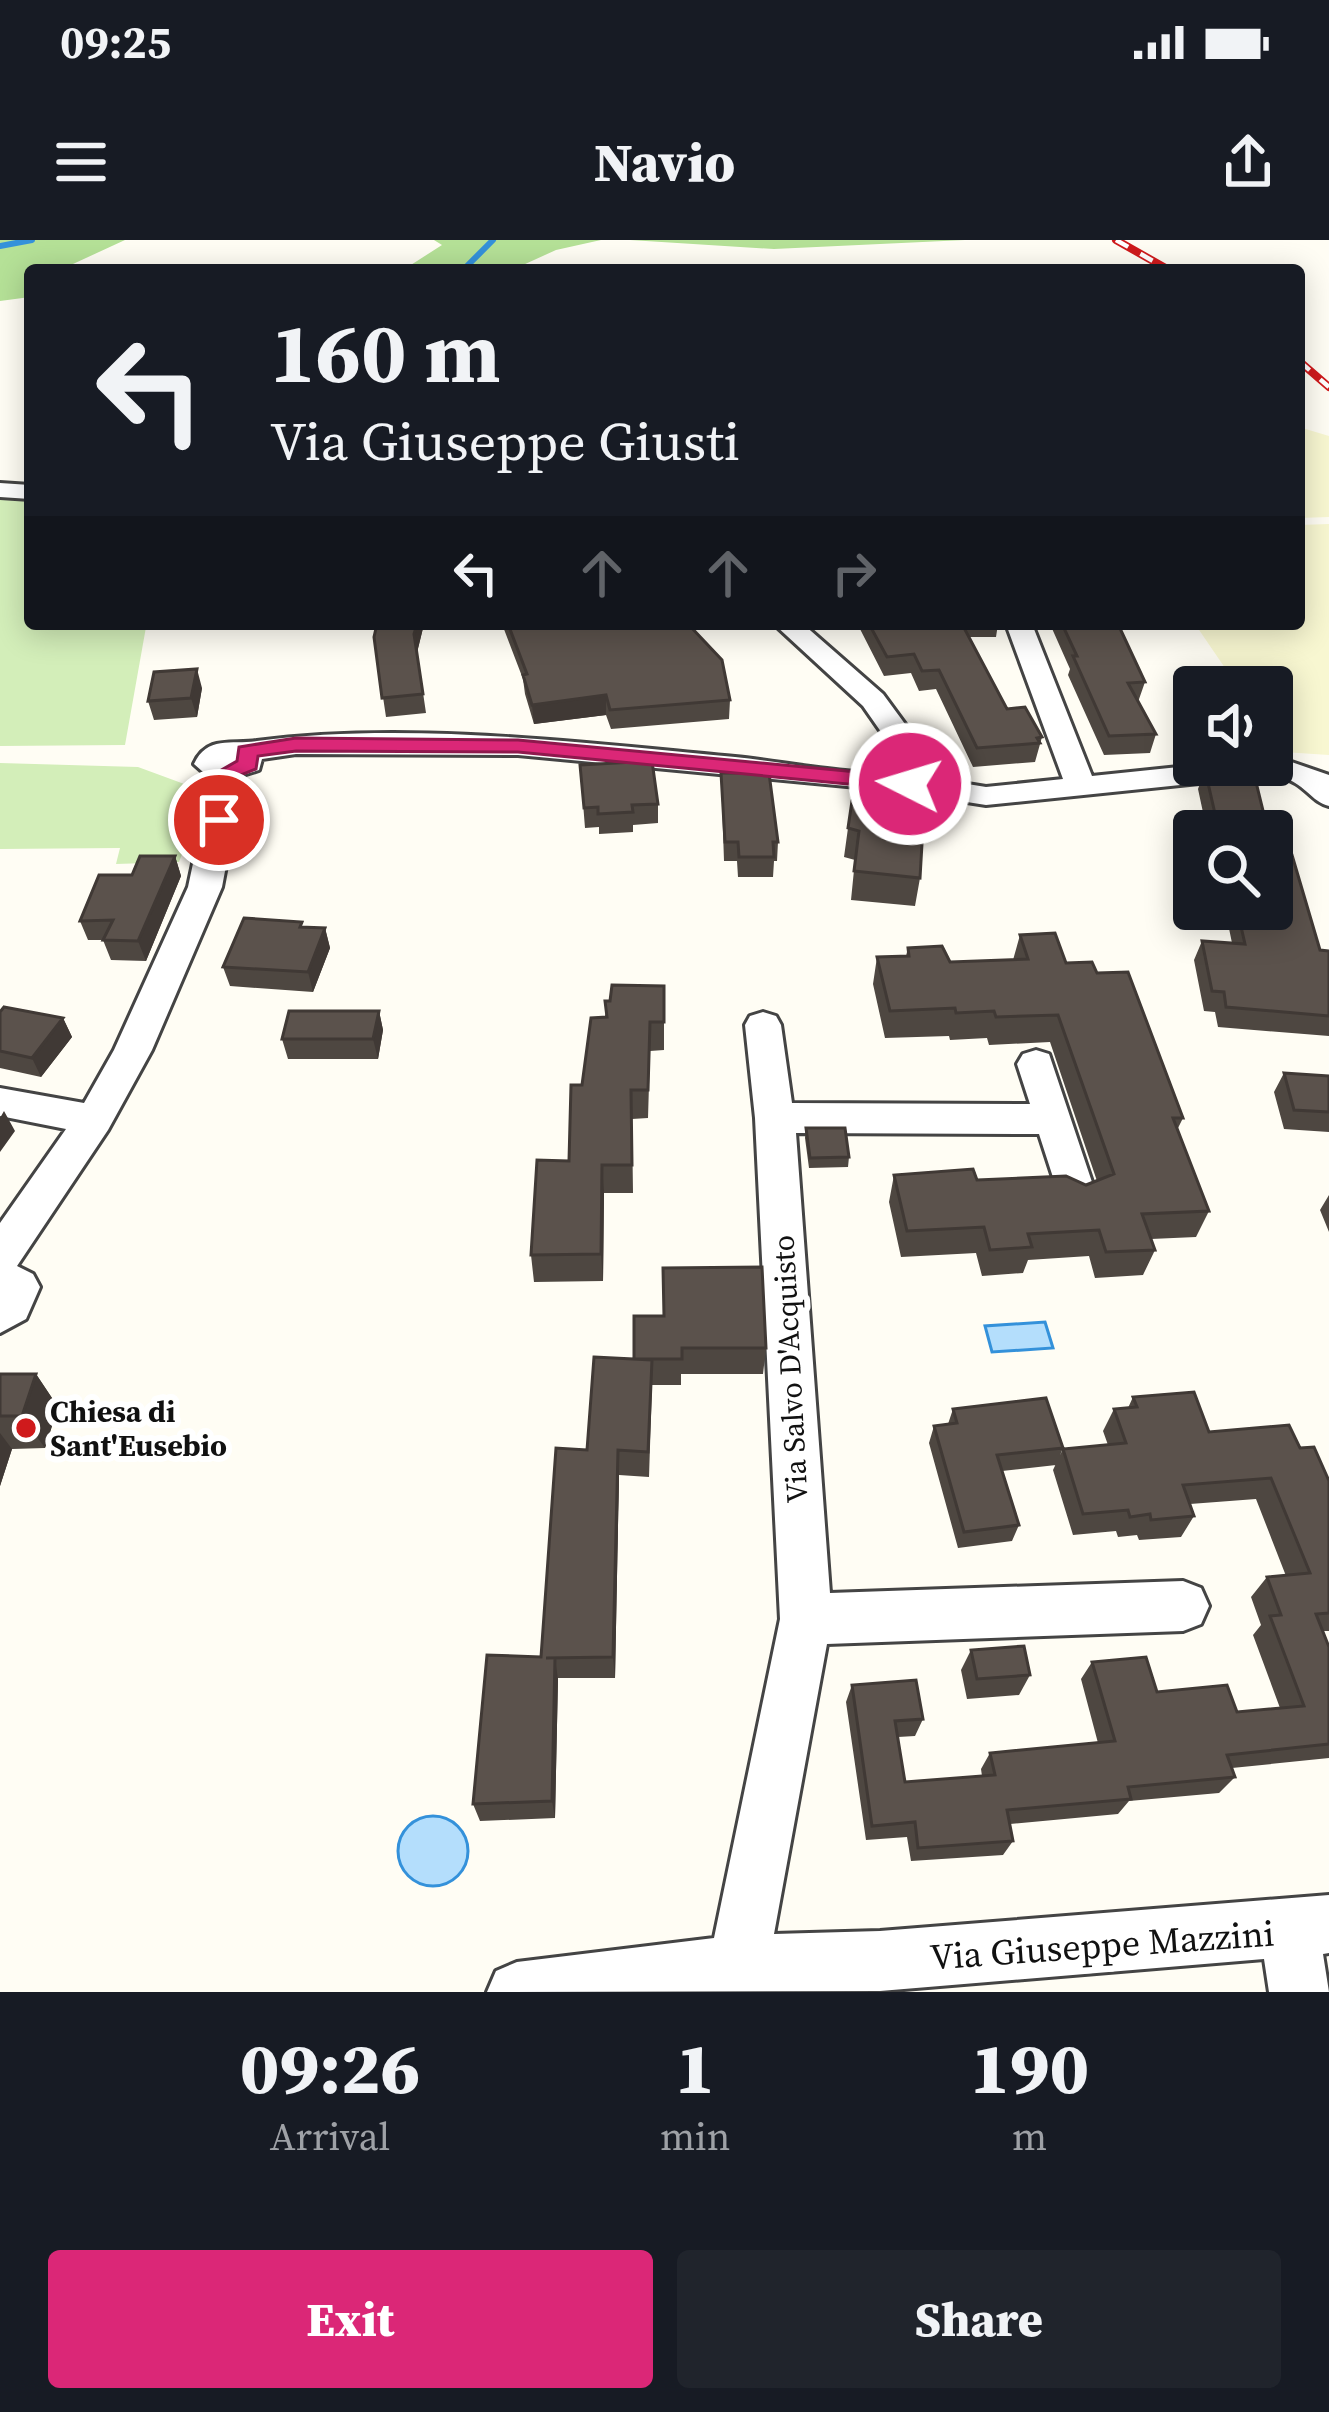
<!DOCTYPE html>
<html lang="en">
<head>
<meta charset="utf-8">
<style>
  :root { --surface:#171b24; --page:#20242c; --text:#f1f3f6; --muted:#9ea1a6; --accent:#db2777 }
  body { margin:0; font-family:"Source Serif 4",serif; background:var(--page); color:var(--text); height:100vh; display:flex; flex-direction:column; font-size:45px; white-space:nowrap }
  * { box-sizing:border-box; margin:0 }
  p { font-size:39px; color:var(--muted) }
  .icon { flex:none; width:66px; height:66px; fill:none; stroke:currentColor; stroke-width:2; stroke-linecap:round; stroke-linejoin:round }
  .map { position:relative; height:1752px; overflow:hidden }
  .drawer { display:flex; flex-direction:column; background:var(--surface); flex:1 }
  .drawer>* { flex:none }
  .guide { position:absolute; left:24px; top:24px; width:1281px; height:366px; border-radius:12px; box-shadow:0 6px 30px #0003; background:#171b24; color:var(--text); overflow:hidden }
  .tools { position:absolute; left:1173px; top:426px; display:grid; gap:24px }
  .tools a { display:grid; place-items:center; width:120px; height:120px; border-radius:12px; background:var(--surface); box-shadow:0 6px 30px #0003; font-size:60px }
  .pin { position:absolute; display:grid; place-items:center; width:102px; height:102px; color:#fff; margin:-51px; border:6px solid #fff; border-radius:50%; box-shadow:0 3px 12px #0007 }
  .me { position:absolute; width:132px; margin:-66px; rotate:275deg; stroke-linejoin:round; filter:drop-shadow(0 0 9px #0008) }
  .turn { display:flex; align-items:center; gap:42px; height:252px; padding:0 48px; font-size:54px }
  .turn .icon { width:156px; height:156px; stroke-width:2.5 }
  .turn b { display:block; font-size:84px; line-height:102px }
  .lanes { display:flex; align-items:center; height:114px; padding:0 48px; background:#0003; justify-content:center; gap:60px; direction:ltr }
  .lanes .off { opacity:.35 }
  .eta { display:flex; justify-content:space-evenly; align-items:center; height:204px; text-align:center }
  .eta b { font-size:72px; font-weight:800; line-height:84px }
  .primary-button { display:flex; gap:24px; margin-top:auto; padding:24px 48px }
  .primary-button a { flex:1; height:138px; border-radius:12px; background:var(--accent); color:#fff; font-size:48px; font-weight:800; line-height:138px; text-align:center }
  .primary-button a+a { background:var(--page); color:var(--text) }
  .status { display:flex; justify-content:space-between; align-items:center; height:84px; padding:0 60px; background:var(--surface); direction:ltr }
  .status svg { height:33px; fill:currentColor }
  header { display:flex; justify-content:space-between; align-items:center; height:156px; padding:0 48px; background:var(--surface); font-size:54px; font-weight:800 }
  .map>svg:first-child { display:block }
  .farmland { fill:#f8f7d1 }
  .green { fill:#d3eeb9 }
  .forest { fill:#b5e197 }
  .water { fill:#b4defc; stroke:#3491da; stroke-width:3 }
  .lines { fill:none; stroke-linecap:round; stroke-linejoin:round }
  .stream { stroke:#3491da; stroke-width:6 }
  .minor-casing { stroke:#444; stroke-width:6 }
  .minor { fill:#fff; fill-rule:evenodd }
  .rail-casing { stroke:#cf1a1c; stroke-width:8 }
  .rail { stroke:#fff; stroke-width:4.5; stroke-dasharray:14; stroke-linecap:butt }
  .wall { fill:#4e4741 }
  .shaded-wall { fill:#403935 }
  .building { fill:#5b524c; stroke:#403935; stroke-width:3 }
  .route { fill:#db2777; stroke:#8e194d; stroke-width:3 }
  .poi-dot { fill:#cf1a1c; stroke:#fff; stroke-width:4.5 }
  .labels { text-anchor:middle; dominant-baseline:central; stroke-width:12; stroke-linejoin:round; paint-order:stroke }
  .street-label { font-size:30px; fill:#111; stroke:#fff }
  .poi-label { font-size:30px; font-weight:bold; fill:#111; stroke:#fff; text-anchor:start }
  .near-street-label { font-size:36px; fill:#111; stroke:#fff }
</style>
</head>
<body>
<div class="status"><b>09:25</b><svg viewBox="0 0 49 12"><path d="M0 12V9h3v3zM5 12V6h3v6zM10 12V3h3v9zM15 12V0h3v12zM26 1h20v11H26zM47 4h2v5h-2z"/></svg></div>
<header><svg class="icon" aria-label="menu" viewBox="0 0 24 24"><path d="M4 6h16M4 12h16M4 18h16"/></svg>Navio<svg class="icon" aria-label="share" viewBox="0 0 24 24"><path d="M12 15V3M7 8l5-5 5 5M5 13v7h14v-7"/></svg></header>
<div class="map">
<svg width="1329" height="1752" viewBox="0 0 1329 1752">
  <rect width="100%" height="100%" fill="#fffdf4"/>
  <!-- farmland -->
  <path class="farmland" d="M1299 187 1329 196V277L1299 278Z
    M1329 284V515L1283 512 1272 496V447H1238L1195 384H1299V285Z"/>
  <!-- green -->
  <path class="green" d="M0 257 30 259V384H162L146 387 125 505 0 506Z
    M0 523 138 527 206 552 179 622 116 624 120 608 0 609Z"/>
  <!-- forest -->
  <path class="forest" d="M0 0H125L60 30H30V57L0 61Z
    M434 0H601L556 10 512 30H403L442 5Z
    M630 0H965L774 9Z"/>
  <!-- water -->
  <path class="water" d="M1045 1082 1053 1108 992 1112 985 1086Z
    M398 1611a35 35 0 1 1 70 0a35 35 0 1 1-70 0Z"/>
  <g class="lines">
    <!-- stream -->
    <path class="stream" d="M0 6 32 0
      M463 30 493 0"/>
    <!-- minor casing -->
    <g class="minor-casing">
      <path id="minor" d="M0 243 30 245V259L0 257Z
        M774 384H803L883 454 938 529 955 542 986 547 1063 539 1006 384H1032L1092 536 1198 525H1272V517H1277L1329 535V566C1311 562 1306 543 1277 535L986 565 935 557 924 548 910 552 518 515 296 514 262 519 259 530 243 535 222 647 152 810 108 890 17 1026 33 1034 40 1047 26 1079 0 1093V983L66 889 0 876V848L84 863 114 810 188 647 211 539 194 524C207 495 232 505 257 501 408 481 584 503 735 517 785 522 862 538 909 532L863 466Z
        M763 772 776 776 781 785 792 863 1030 864 1017 824 1023 814 1036 810 1049 814 1095 951 1089 962 1075 967 1061 962 1039 894 796 893 830 1353 1183 1341 1201 1348 1209 1366 1201 1384 1183 1391 827 1404 774 1694 880 1691 1329 1655V1713L1323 1714 1329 1752H1269L1264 1719 880 1751 487 1752 496 1731 517 1722 714 1698 780 1379 755 878 745 785 750 776Z"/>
    </g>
    <!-- minor -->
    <use href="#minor" class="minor"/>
    <!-- rail casing -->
    <g class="rail-casing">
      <path id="rail" d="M1116 0 1169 30
        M1299 121 1329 147"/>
    </g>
    <!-- rail -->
    <use href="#rail" class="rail"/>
  </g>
  <!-- wall -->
  <path class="wall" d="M377 384H424L417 412 426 473 386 477 374 397Z
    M502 384H688L730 460 729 479 611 489 606 475 534 484 525 454 523 439Z
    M860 384H998L996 397H969L1007 469 1042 497 1035 522 973 527 936 449 919 451 911 433 884 436 860 389Z
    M1050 384H1118L1145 442 1138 462 1156 494 1150 513 1104 515 1068 435 1070 429Z
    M202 448 197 477 154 480 148 461Z
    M580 525 658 564V583L633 585V592L599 594V587L585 588Z
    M1205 530 1268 591H1207L1198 549Z
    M721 533 778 602 777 621H774L773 637H738L737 621H724Z
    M866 563 920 638 915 666 851 660 855 620 844 617 848 588Z
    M175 616 181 636 146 721 111 720 103 700H88L80 681 132 635Z
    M1225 669H1272L1320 710 1329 711V796L1218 787 1215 772 1204 771 1194 720 1202 701 1232 703Z
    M303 687 325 688 330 708 313 752 230 746 223 727Z
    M1020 695 1066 723 1097 733 1183 878 1177 890 1209 971 1196 997 1151 999 1155 1010 1143 1035 1095 1038 1089 1016 1028 1020 1023 1033 982 1036 976 1013 901 1017 889 962 894 935 1086 945 1097 941 1050 802 989 805 987 798 950 800 949 796 885 798 873 744 877 717 906 716 908 708 950 722 1013 720Z
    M664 746V810L650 811 648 878 632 879 633 953H604L603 1041 534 1042 531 1015 569 921 582 845 610 761Z
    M379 771 383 790 378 819H288L282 799Z
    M0 772 63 778 72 797 41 837 0 828Z
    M1284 833 1329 836V892L1284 889 1274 852Z
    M806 888 849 917 848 927 809 928 805 898Z
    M1329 955V992L1320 970Z
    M634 1076 766 1108 763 1134H681V1145H652L649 1237 619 1235 615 1438H558L555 1578 480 1581 473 1564 541 1417 587 1210 634 1119Z
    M0 1134H36L58 1167 45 1208 12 1209 0 1246Z
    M1133 1157 1209 1192 1300 1208 1329 1241V1391H1322L1329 1407V1518L1232 1528 1235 1537 1219 1553 1129 1561 1118 1574 1010 1584 1013 1601 1003 1615 911 1621 907 1597 866 1600 846 1462 852 1445 923 1479 915 1496 898 1497 905 1542 982 1536 981 1529 990 1513 1098 1503 1081 1439 1092 1422 1157 1452 1237 1472 1280 1468 1253 1395 1261 1385 1251 1357 1267 1337 1286 1336 1256 1259 1190 1264 1194 1276 1181 1297 1139 1300 1137 1295 1118 1297 1116 1291 1073 1295 1053 1230 1063 1209 1108 1205 1103 1191 1114 1169 1128 1168Z
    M953 1169 1063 1208 1056 1225 1002 1231 1019 1285 1012 1301 958 1308 929 1203 934 1186 948 1184Z
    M971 1410 1030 1435 1019 1455 967 1459 961 1430Z"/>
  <!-- shaded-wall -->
  <path class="shaded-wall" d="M417 384H424L417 413 414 394Z
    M197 429 202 448 197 477 191 458Z
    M606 455V475L534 484 532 465Z
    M175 616 181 636 146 721 138 701Z
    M325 688 330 708 313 752 308 732Z
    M379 771 383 790 378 819 373 799Z
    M63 778 72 797 41 837 32 818Z
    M4 871 15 891 0 912V878Z
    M602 925 604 953 603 1041 601 1014Z
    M36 1134 58 1167 45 1208 22 1176Z
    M0 1193 12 1209 0 1246Z
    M618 1210 619 1235 615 1438 613 1417Z
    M555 1418 558 1439 555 1578 552 1561Z"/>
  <!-- building -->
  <path class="building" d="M377 384H417L414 394 423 454 382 458 374 397Z
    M508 384H688L722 420 730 460 610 470 606 455 532 465 523 435 527 434Z
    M869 384H962L1007 469 1025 467 1042 497 1037 498 1040 503 977 508 939 430 922 431 914 414 887 417Z
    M1062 384H1118L1145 442 1128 443 1156 494 1109 496 1073 416H1077Z
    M197 429 191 458 148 461 154 432Z
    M652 521 658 564 632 565 633 572 598 574V567L584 568 580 525Z
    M1205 530 1254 534 1268 591H1219Z
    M721 533H769L778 602H773L774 617H739L738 602H725Z
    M869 546 925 552 920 638 854 631 859 591 848 588 852 561 866 563Z
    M1272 610 1273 614 1292 615 1320 710 1329 711V776L1226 767 1224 752 1212 751 1202 701 1245 704 1237 669H1272Z
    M140 616H175L138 701 103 700 113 680 80 681 99 635H132Z
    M244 678 302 682 300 687 325 688 308 732 223 727Z
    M1055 693 1066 723 1092 722 1097 733 1128 732 1183 878H1173L1209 971 1142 974 1155 1010 1106 1012 1099 990 1028 994 1032 1007 990 1010 984 987 907 991 894 935 973 929 977 940 1066 936 1086 945 1114 934 1058 775 996 777 994 771 956 773 955 768 890 771 877 717 909 716 908 708 942 706 950 722 1028 719 1020 695Z
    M612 745 664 746V782H650L648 850H631L632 925H602L601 1014 531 1015 537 920 569 921 571 845H582L591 778 607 777 605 761H610Z
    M4 767 63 778 32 818 0 811V772Z
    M289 771H379L373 799H282Z
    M1284 833 1329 836V872L1294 870Z
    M806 888H845L849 917 810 918Z
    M762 1027 766 1108H682V1119H634V1076H664L663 1028Z
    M594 1117 652 1120 648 1212 618 1210 613 1417 546 1418H555L552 1561 473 1564 487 1415 541 1417 556 1208 587 1210Z
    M0 1134H36L22 1176H0Z
    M1194 1152 1209 1192 1289 1185 1300 1208 1314 1207 1329 1241V1373L1316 1374 1329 1407V1504L1227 1515 1235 1537 1128 1547 1131 1559 1007 1570 1013 1601 918 1608 915 1582 872 1586 852 1445 916 1440 923 1479 895 1481 905 1542 995 1535 990 1513 1115 1501 1092 1422 1146 1417 1157 1452 1227 1445 1237 1472 1304 1466 1270 1376 1281 1375 1267 1337 1310 1333 1271 1238 1183 1245 1194 1276 1151 1280 1150 1274 1130 1277 1128 1270 1083 1274 1063 1209 1126 1203 1114 1169 1137 1167 1133 1157Z
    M1046 1158 1063 1208 997 1215 1019 1285 964 1292 934 1186 957 1183 953 1169Z
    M1024 1406 1030 1435 977 1439 971 1410Z"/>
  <!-- route -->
  <path class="route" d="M296 498 518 500 910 537 921 544 910 550 518 512 296 511 258 516 256 529 238 536 227 585H211L208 580 218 532 237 521 239 507Z"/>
  <!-- markers -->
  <circle class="poi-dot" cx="26" cy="1188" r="12"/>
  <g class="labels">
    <!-- street labels -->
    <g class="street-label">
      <text transform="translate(790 1129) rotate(-93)">Via Salvo D'Acquisto</text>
    </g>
    <!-- poi labels -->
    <g class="poi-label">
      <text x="50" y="1171">Chiesa di<tspan x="50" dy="34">Sant'Eusebio</tspan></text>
    </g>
    <!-- near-street labels -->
    <g class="near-street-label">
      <text transform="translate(1102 1705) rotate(-4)">Via Giuseppe Mazzini</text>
    </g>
  </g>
</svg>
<div class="tools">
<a><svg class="icon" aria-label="sound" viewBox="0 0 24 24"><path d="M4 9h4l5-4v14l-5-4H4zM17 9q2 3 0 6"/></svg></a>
<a><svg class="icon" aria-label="search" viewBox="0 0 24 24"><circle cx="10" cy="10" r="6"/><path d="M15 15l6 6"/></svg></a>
</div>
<div class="pin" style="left:219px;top:580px;background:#d93025"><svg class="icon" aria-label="arrive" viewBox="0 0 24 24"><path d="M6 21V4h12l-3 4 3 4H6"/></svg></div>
<svg class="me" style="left:910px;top:544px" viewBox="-20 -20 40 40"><circle r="17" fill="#db2777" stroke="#fff" stroke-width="3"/><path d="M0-11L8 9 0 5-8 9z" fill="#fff"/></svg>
<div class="guide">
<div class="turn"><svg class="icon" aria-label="left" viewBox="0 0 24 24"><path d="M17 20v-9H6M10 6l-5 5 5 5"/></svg><div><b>160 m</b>Via Giuseppe Giusti</div></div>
<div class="lanes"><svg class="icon" aria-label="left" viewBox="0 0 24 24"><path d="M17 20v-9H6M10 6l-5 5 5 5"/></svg><svg class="icon off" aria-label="ahead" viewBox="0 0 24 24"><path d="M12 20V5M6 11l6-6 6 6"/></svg><svg class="icon off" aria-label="ahead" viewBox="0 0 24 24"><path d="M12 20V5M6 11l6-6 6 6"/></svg><svg class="icon off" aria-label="right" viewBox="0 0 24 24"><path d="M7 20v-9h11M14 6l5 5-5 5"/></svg></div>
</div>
</div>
<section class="drawer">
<div class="eta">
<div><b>09:26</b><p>Arrival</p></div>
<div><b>1</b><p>min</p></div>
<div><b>190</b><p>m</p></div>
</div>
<div class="primary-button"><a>Exit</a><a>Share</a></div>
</section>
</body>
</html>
